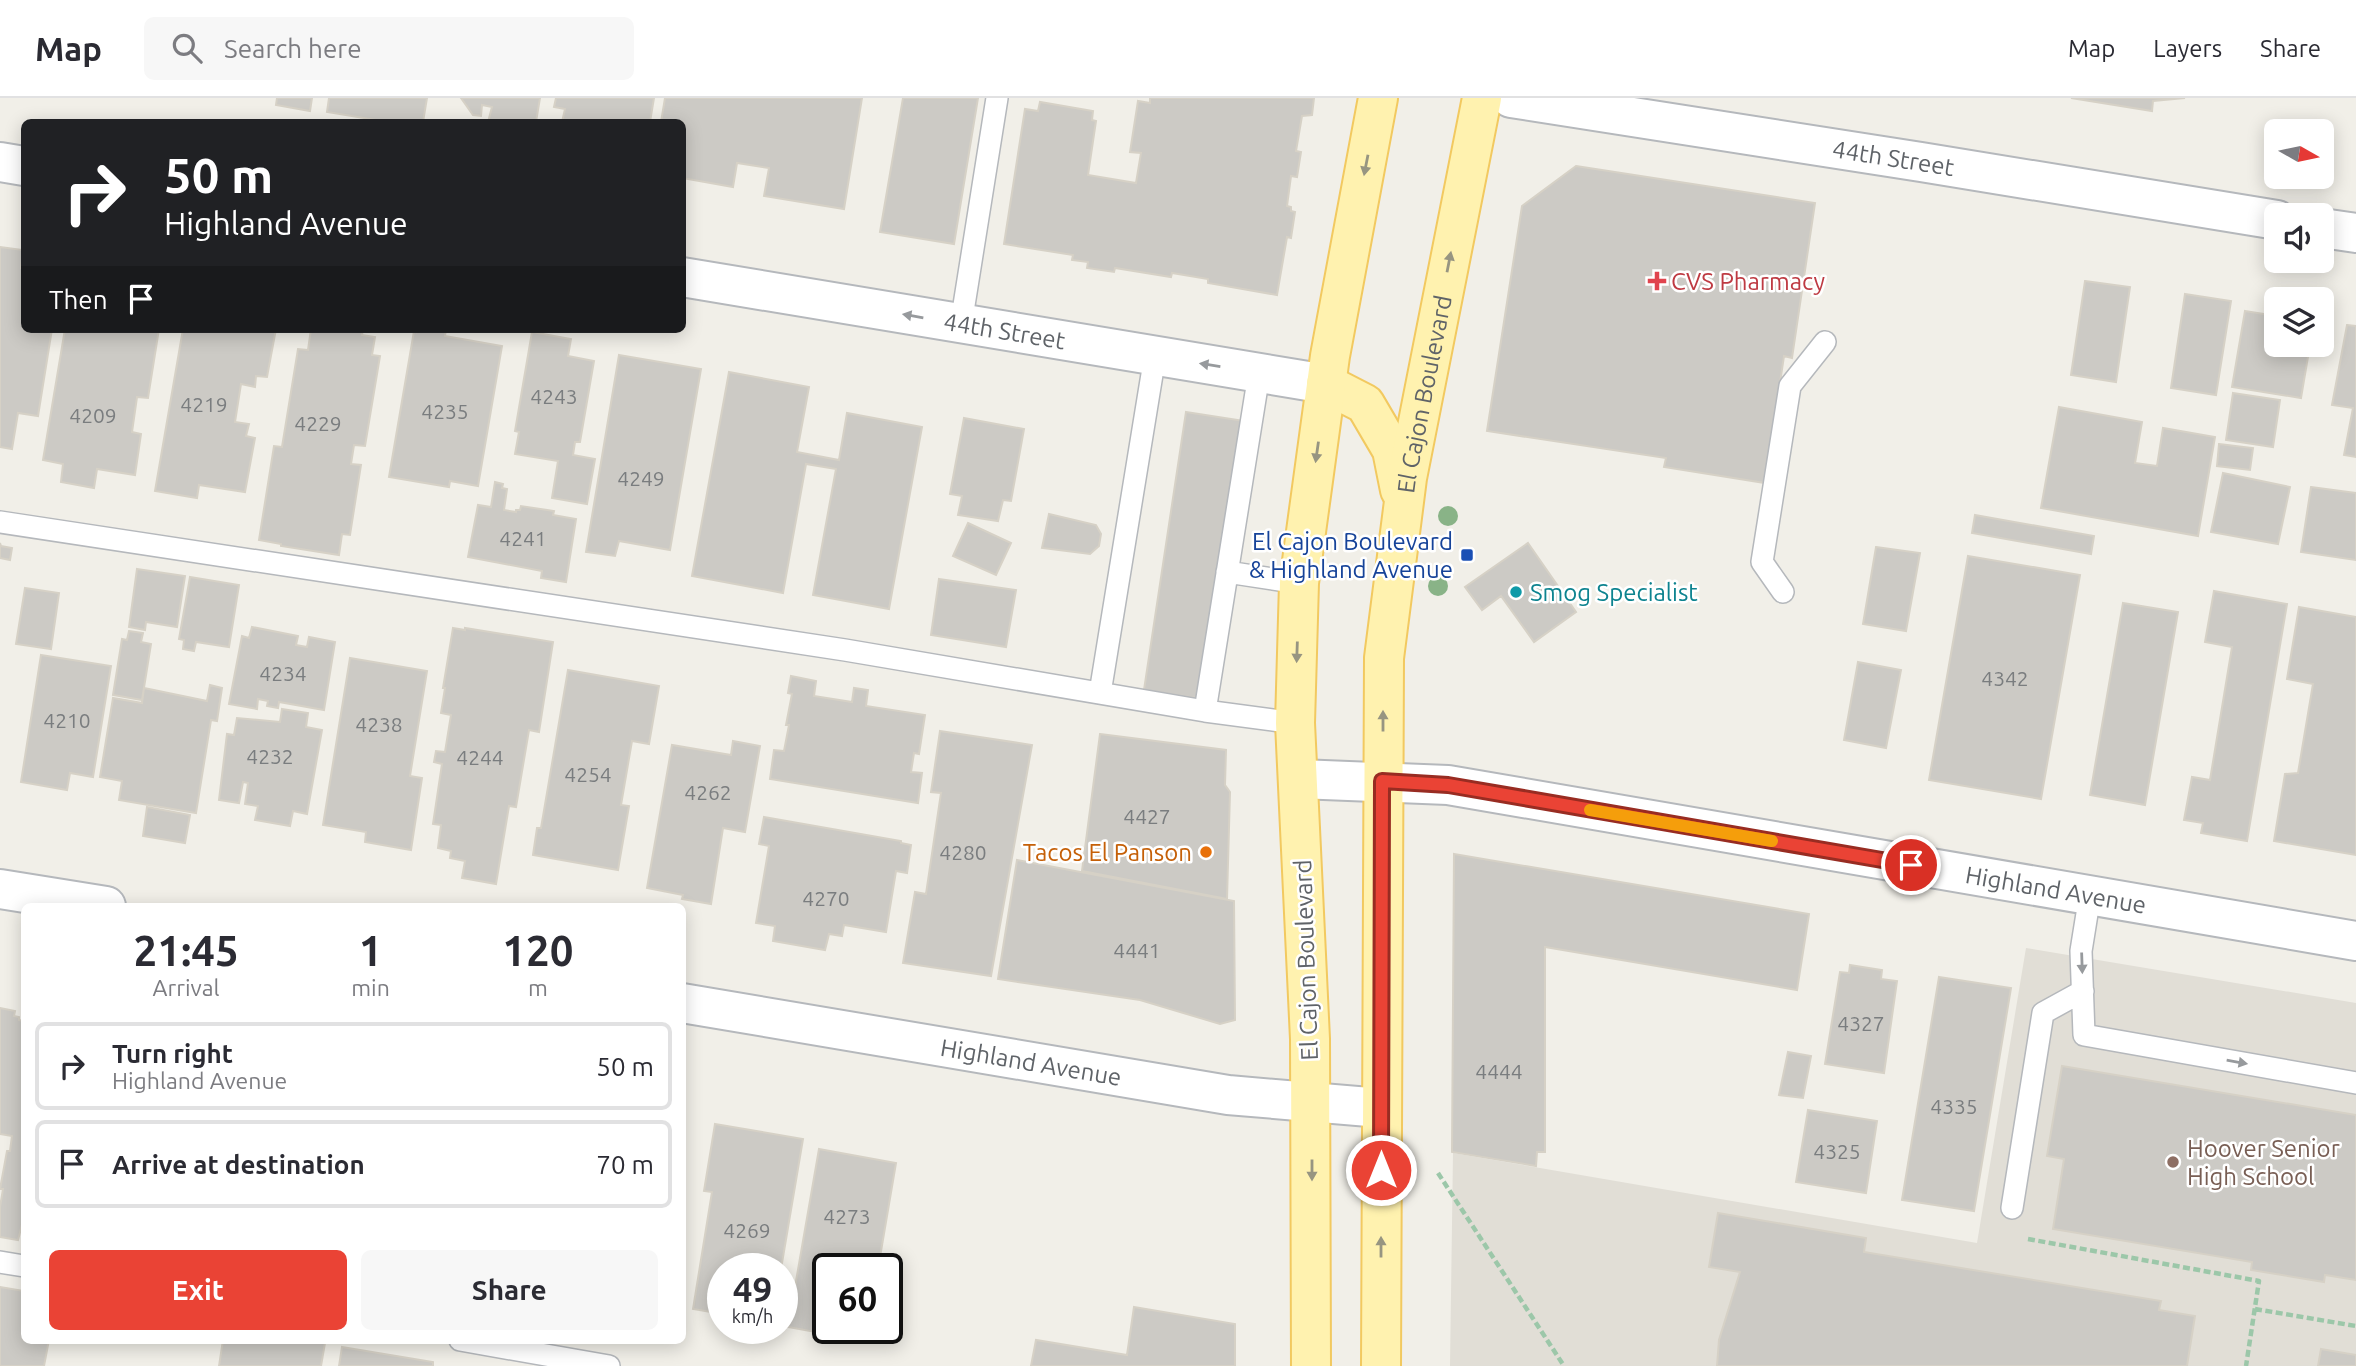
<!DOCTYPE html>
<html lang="en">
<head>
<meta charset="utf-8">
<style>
  :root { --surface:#fff; --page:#f7f7f7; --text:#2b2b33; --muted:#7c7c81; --line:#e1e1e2; --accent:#ea4335 }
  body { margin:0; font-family:Ubuntu,sans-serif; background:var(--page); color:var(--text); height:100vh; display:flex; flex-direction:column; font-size:26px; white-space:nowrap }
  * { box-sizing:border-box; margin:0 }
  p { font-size:23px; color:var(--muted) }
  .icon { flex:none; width:38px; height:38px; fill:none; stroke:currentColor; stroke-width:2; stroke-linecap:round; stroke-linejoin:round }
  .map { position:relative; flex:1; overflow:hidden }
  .details { position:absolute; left:21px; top:805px; width:665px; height:441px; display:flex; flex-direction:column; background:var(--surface); border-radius:10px; box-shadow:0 4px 18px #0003 }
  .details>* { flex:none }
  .top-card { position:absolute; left:21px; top:21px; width:665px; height:214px; border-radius:10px; box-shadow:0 4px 18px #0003; background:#202124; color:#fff; overflow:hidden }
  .needle { width:46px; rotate:99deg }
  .fabs { position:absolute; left:2264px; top:21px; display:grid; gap:14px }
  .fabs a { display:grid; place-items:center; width:70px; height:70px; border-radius:10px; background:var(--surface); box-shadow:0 4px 18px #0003; font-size:35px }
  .speed { position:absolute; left:707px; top:1155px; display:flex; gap:14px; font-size:35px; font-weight:700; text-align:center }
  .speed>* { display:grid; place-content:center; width:91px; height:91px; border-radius:50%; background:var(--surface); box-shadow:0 4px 18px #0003; line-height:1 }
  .speed small { font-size:18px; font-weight:400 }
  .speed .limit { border:4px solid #111; border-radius:10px; background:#fff; color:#111 }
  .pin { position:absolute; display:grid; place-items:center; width:60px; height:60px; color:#fff; margin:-30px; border:4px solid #fff; border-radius:50%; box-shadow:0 2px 7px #0007 }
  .me { position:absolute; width:77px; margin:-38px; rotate:0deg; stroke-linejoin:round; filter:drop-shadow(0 0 5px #0008) }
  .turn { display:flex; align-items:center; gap:24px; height:147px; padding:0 28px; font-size:32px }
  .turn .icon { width:91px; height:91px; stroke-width:2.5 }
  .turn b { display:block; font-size:49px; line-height:60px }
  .then { display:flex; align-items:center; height:66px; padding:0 28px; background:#0003; gap:14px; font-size:26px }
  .eta { display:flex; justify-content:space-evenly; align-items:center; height:119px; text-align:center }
  .eta b { font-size:42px; font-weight:600; line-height:49px }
  .primary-button { display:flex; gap:14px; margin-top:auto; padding:14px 28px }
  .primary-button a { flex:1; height:80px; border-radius:10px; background:var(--accent); color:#fff; font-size:28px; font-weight:600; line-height:80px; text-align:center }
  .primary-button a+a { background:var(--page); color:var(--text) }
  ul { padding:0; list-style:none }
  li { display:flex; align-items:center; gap:21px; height:88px; margin:0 14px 10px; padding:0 14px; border:4px solid var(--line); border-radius:10px }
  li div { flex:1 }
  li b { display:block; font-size:26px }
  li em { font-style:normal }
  header { display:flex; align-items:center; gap:42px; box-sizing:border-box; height:98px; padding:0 35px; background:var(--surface); border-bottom:2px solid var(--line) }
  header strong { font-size:33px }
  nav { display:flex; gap:38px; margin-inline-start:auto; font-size:24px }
  .search { width:490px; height:63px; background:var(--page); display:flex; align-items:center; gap:18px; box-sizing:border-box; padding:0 24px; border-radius:10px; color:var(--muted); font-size:26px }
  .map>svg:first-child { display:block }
  .education { fill:#e1ded6 }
  .building { fill:#cccac5; stroke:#d6d1c6; stroke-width:2 }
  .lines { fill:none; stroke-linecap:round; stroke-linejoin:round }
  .service-casing { stroke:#b5b8bc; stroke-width:24 }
  .minor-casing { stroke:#b5b8bc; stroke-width:42 }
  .primary-casing { stroke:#f2c960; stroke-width:42 }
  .path { stroke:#9cc7a9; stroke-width:4.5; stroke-dasharray:7 3.5; stroke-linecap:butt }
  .service { stroke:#fff; stroke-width:21 }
  .minor { stroke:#fff; stroke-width:38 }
  .primary { stroke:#fff2af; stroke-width:38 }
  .tree { fill:#89b387 }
  .oneway { fill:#979581 }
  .oneway2 { fill:#979a9d }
  .route-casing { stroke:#982c22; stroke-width:18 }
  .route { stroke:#ea4335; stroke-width:12 }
  .slow { stroke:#f59e0b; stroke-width:12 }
  .health-dot { fill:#e0444e; stroke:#fff; stroke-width:2.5 }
  .transit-dot { fill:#1a4fb4; stroke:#fff; stroke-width:2.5 }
  .culture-dot { fill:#0f9aa8; stroke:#fff; stroke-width:2.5 }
  .food-dot { fill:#e8710a; stroke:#fff; stroke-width:2.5 }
  .education-dot { fill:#8d6e63; stroke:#fff; stroke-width:2.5 }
  .labels { text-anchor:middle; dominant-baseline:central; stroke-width:5; stroke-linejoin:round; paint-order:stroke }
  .number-label { font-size:21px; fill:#7a7d7f }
  .street-label { font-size:24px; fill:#5f6368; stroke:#fff }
  .health-label { font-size:24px; fill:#be3a42; stroke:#fff; text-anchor:start }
  .transit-label { font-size:24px; fill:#164399; stroke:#fff; text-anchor:end }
  .culture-label { font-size:24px; fill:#0d838f; stroke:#fff; text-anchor:start }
  .food-label { font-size:24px; fill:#c56008; stroke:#fff; text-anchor:end }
  .education-label { font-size:24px; fill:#785e54; stroke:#fff; text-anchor:start }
</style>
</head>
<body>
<header>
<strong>Map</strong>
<div class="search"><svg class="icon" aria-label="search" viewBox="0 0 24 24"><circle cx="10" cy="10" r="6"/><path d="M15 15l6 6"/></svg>Search here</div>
<nav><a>Map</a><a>Layers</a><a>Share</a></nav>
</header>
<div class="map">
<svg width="2356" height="1268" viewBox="0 0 2356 1268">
  <rect width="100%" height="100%" fill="#f1efe8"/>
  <!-- education -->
  <path class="education" d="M2026 850 2356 905V1268H1450L1453 1055 1977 1145Z"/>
  <!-- building -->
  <path class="building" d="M277 0H312L310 13 276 7Z
    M329 0H427L423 24H388L327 14Z
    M461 0H540L536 24H488L492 9 482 7 481 18 473 17Z
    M556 0H654L650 24H562L565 11 554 9Z
    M665 0H862L844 111 764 98 769 70 737 65 733 89 682 80V24H661Z
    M903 0H978L954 146 880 134Z
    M1150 0H1314L1312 17 1302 18 1296 53 1301 54 1297 79 1291 78 1287 108 1291 109V113L1295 114 1291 140 1287 139 1277 197 1208 185V181L1172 175 1171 179 1115 170 1114 174 1087 170 1088 164 1072 162 1073 157 1004 146 1025 11 1038 13 1040 4 1093 13 1092 22 1096 23 1088 77 1136 85 1141 55 1130 54 1138 3 1150 5Z
    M2071 0H2185L2153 3 2152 13Z
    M1576 68 1815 105 1792 260 1784 258 1765 385 1664 369 1666 360 1487 333 1522 108Z
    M0 149 23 152 21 170 24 171V231H52L38 318 18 315 12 351 0 349Z
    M2085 183 2130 189 2116 284 2071 277Z
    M2185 196 2231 203 2216 297 2171 290Z
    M2245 213 2277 218V247H2310L2301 300 2232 289Z
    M2347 227 2356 228V359L2344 357 2353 310 2332 307Z
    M65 231H159L148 300 137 299 132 334 141 336 135 377 97 371 94 390 61 384 63 366 43 362Z
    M183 231H276L267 279 256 278 255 289 241 286 235 324 249 326 246 338 255 340 245 394 199 387 197 400 155 393Z
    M311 231H363L362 237 375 239 372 257 380 258 365 348 354 347 351 366 361 367 350 437 342 436 339 457 281 448V446L259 442 274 348 282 349 298 251 308 252Z
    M416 231H446L445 238 502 248 478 388 450 383 449 389 389 379 414 233 416 234Z
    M532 234 571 241 568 258 594 263 580 344H575L573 357 595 361 587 406 552 400 558 363 515 356 519 334 515 333Z
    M619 257 701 271 670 452 619 443 615 458 586 454Z
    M729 274 809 289 797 354 839 362 847 315 922 329 889 511 813 497 836 371 806 366 783 495 692 478Z
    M2233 295 2280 302 2273 349 2226 342Z
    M2059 309 2142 324 2135 365 2157 368 2163 330 2215 339 2198 438 2041 410Z
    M1186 314 1251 324 1209 602 1144 592Z
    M964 320 1024 331 1011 403 1003 402 998 423 958 417 962 398 950 396Z
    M2219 346 2253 350 2250 372 2217 368Z
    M2223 375 2290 389 2278 446 2211 434Z
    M495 384 503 386 502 390 507 391 504 412 516 414V412H520L521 408 554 413 553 417 576 421 566 484 541 480 542 473 468 459 478 407 491 409Z
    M2311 389 2356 395V462L2301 454Z
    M1049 416 1096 427 1101 436 1099 448 1090 456 1042 450Z
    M1975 417 2094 438 2091 456 1972 435Z
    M968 425 1011 445 996 477 953 458Z
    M0 445 1 448 12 450 10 462 0 460Z
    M1528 445 1576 514 1534 544 1501 498 1482 512 1465 489Z
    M1876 449 1920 455 1906 533 1863 526Z
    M1968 458 2080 477 2041 701 1929 682Z
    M137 471 185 478 177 529 146 524 145 532 129 529Z
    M190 479 239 487 229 549 196 544 194 553 183 551 184 542 179 541Z
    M939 481 1016 492 1006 549 931 537Z
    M25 490 59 495 51 551 16 546Z
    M2214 493 2287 506 2247 743 2201 735 2203 725 2184 722 2192 679 2210 682 2232 549 2205 544Z
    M2123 505 2178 514 2145 707 2090 697Z
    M2299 509 2356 519V757L2274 743 2285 676 2298 675 2313 586 2287 581Z
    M252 529 298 538 296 547 307 549 309 539 335 544 324 612 279 604 278 610 267 608 268 603 258 601 257 611 229 606 242 538 249 540Z
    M453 530 465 532V530L553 544 539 634 529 632 516 709 509 708 496 786 462 780 465 763 450 760 451 753 438 750 441 727 433 726 442 666 434 664 436 653 445 654 451 617 441 615 445 590H443Z
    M129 533 143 535 141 544 151 546 142 602 113 597 122 541 127 542Z
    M41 557 111 568 93 679 70 675 67 692 21 684Z
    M350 560 427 573 410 678 422 680 411 752 365 744 366 734 323 727Z
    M1858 564 1901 572 1886 650 1844 642Z
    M568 572 659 588 649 646 632 643 621 707 629 708 618 772 533 757 537 730H541Z
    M791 578 816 583 814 598 852 604 854 590 868 592 866 608 925 617 919 656 914 655 911 674 922 675 918 705 770 681 774 652 784 653 789 627H786L792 596 788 595Z
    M210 587 222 590 217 623 211 622 196 715 119 702 122 683 100 679 113 600 142 605 144 590 207 603Z
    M282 611 308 615 306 629 322 632 307 716 293 713 290 728 255 722 258 708 245 706 248 685 243 684 239 705 219 702 227 636 234 637 237 620 280 624Z
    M940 633 1032 647 991 878 903 865 915 794 926 796 941 695 931 694Z
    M1100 636 1226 652 1225 687 1230 694 1227 801 1082 773Z
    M733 643 760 648 745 734 723 730 711 806 682 801 683 797 647 790 672 647 731 657Z
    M147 709 190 717 185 745 143 738Z
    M764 719 901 743V745L911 747 907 775 896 773 886 834 844 827 842 838 829 836 825 852 773 843 775 828 756 825 769 748 759 746Z
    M1454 756 1809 816 1797 892 1545 849V1054H1537L1536 1068 1452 1054Z
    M1017 762 1234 803 1235 922 1220 926 1140 902 998 881Z
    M1850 867 1882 872 1881 881 1897 883 1884 975 1825 966 1840 874 1849 875Z
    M1939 879 2011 890 1974 1113 1902 1102Z
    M0 910 15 913 14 918 19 919V922L23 923 24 916V1119L18 1142 0 1139V1109L3 1091H0L7 1053H10L12 1038 0 1036Z
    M1788 954 1811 958 1803 1000 1779 997Z
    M2062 968 2356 1017V1182L2325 1177 2324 1184 2251 1172 2252 1164 2053 1131 2064 1061 2047 1058Z
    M1808 1012 1877 1023 1866 1095 1796 1084Z
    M715 1026 803 1041 781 1171H723V1216L693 1211 712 1094 704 1093Z
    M819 1051 896 1065 878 1171H828V1230H867L865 1243 788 1229Z
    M1718 1115 1866 1140 1864 1154 2161 1203 2159 1212 2195 1218 2187 1268H1717L1719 1242 1740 1174 1709 1169Z
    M0 1189 24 1193V1242H49L44 1268H0Z
    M1134 1209 1235 1226V1268H1031L1036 1242 1127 1257Z
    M223 1242H308L325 1245 321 1268H219Z
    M342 1249 433 1264V1268H339Z
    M2321 1251 2356 1257V1268H2318Z"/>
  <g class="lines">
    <!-- service casing -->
    <g class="service-casing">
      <path id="service" d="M961 226 997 0
        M0 424 845 552 1205 613 1295 625
        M1227 474 1299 485
        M1783 494 1762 464 1790 288 1825 244
        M1100 595 1155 258
        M1205 613 1259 276
        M2090 797 2081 853 2084 937 2356 985
        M2012 1110 2043 915 2083 893
        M0 1164 24 1168
        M460 1242 609 1268"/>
    </g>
    <!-- minor casing -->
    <g class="minor-casing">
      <g id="minor">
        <path id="s1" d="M1511 0 1921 64 2277 122"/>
        <path d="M0 64 24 68"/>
        <path d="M2322 130 2356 135"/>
        <path id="s2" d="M682 179 1326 286"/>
        <path id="s3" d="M1299 681 1448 687 2356 843"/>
        <path d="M0 791 106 808"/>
        <path id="s4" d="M682 905 1228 997 1381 1010"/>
      </g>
    </g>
    <!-- primary casing -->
    <g class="primary-casing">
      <g id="primary">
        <path d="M1326 286 1365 306 1392 352 1400 392"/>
        <path d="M1311 1268 1310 941 1295 625 1299 485 1330 258 1378 0"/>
        <path id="s5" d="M1381 1268 1384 560 1407 380 1482 0"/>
      </g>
    </g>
    <!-- path -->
    <path class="path" d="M1438 1075 1564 1268
      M2028 1141 2259 1183 2246 1268
      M2255 1211 2356 1228"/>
    <!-- service -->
    <use href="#service" class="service"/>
    <!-- minor -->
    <use href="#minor" class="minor"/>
    <!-- primary -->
    <use href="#primary" class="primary"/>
  </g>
  <!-- trees -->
  <g class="tree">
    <circle cx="1448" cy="418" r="10"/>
    <circle cx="1438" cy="488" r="10"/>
  </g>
  <!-- one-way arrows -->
  <defs><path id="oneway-solid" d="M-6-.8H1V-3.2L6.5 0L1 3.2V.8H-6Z" transform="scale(1.75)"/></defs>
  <g class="oneway">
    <use href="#oneway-solid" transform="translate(1366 67) rotate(101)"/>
    <use href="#oneway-solid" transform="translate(1449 164) rotate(-79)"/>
    <use href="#oneway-solid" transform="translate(1317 354) rotate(98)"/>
    <use href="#oneway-solid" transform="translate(1297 554) rotate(92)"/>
    <use href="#oneway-solid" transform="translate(1383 623) rotate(-90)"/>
    <use href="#oneway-solid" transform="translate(1312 1072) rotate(90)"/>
    <use href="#oneway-solid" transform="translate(1381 1149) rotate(-90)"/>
  </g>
  <g class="oneway2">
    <use href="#oneway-solid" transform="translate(913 218) rotate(-170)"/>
    <use href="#oneway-solid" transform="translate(1210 267) rotate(-171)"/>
    <use href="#oneway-solid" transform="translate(2082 865) rotate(88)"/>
    <use href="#oneway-solid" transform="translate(2237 964) rotate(10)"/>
  </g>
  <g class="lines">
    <!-- route casing -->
    <g class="route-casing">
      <path id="route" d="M1381 1072 1382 683 1448 687 1911 767"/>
    </g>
    <!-- route -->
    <use href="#route" class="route"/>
    <!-- slow -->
    <path class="slow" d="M1590 712 1772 743"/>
  </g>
  <!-- markers -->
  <path class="health-dot" d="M1653.5 172.5h7v7h7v7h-7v7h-7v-7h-7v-7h7z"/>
  <rect class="transit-dot" x="1460" y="450" width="14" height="14" rx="3.5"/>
  <circle class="culture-dot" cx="1516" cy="494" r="7"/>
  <circle class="food-dot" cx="1206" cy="754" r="7"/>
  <circle class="education-dot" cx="2173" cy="1064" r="7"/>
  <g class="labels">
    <!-- number labels -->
    <g class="number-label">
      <text x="554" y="298">4243</text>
      <text x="204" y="306">4219</text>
      <text x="445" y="313">4235</text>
      <text x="93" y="317">4209</text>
      <text x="318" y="325">4229</text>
      <text x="641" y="380">4249</text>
      <text x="523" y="440">4241</text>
      <text x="283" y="575">4234</text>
      <text x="2005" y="580">4342</text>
      <text x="67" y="622">4210</text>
      <text x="379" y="626">4238</text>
      <text x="270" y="658">4232</text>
      <text x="480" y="659">4244</text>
      <text x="588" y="676">4254</text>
      <text x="708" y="694">4262</text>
      <text x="1147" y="718">4427</text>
      <text x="963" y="754">4280</text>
      <text x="826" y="800">4270</text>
      <text x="1137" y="852">4441</text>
      <text x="1861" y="925">4327</text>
      <text x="1499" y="973">4444</text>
      <text x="1954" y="1008">4335</text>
      <text x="1837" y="1053">4325</text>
      <text x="847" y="1118">4273</text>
      <text x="747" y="1132">4269</text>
    </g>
    <!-- street labels -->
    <g class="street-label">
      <text stroke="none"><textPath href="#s1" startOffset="387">44th Street</textPath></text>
      <text stroke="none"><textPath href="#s2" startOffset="327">44th Street</textPath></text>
      <text stroke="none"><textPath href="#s5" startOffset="975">El Cajon Boulevard</textPath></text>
      <text stroke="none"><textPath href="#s3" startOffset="766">Highland Avenue</textPath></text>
      <text transform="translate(1306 862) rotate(-92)">El Cajon Boulevard</text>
      <text stroke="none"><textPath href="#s4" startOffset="354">Highland Avenue</textPath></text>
    </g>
    <!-- health labels -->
    <g class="health-label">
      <text x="1671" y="183">CVS Pharmacy</text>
    </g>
    <!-- transit labels -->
    <g class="transit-label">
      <text x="1453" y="443">El Cajon Boulevard<tspan x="1453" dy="28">&amp; Highland Avenue</tspan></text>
    </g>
    <!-- culture labels -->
    <g class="culture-label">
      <text x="1530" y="494">Smog Specialist</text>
    </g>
    <!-- food labels -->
    <g class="food-label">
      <text x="1192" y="754">Tacos El Panson</text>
    </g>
    <!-- education labels -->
    <g class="education-label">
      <text x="2187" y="1050">Hoover Senior<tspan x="2187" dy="28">High School</tspan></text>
    </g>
  </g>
</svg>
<div class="fabs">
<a><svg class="needle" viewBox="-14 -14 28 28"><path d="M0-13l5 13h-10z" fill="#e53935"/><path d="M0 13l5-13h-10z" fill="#7c7c81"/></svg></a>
<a><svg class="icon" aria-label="sound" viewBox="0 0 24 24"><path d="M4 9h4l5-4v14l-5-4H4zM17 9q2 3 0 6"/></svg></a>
<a><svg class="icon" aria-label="layers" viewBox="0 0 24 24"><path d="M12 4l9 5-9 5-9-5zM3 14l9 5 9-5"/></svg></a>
</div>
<div class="speed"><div>49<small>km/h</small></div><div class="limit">60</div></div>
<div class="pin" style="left:1911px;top:767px;background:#d93025"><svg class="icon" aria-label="arrive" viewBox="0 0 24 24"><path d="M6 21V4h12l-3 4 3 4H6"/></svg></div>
<svg class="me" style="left:1381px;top:1072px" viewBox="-20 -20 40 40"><circle r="17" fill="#ea4335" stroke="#fff" stroke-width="3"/><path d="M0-11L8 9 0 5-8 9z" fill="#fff"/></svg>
<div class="top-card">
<div class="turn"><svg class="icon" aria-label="right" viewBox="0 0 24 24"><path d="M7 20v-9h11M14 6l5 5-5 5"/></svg><div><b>50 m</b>Highland Avenue</div></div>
<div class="then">Then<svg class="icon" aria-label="arrive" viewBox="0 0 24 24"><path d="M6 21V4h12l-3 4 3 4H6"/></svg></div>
</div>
<section class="details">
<div class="eta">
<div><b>21:45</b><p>Arrival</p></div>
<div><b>1</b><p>min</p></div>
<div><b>120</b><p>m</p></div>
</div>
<ul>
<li><svg class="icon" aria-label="right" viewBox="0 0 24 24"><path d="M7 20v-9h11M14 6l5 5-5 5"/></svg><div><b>Turn right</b><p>Highland Avenue</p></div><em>50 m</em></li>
<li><svg class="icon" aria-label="arrive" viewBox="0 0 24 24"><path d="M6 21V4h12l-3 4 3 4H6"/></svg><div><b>Arrive at destination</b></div><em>70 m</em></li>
</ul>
<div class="primary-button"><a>Exit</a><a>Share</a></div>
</section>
</div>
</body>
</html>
